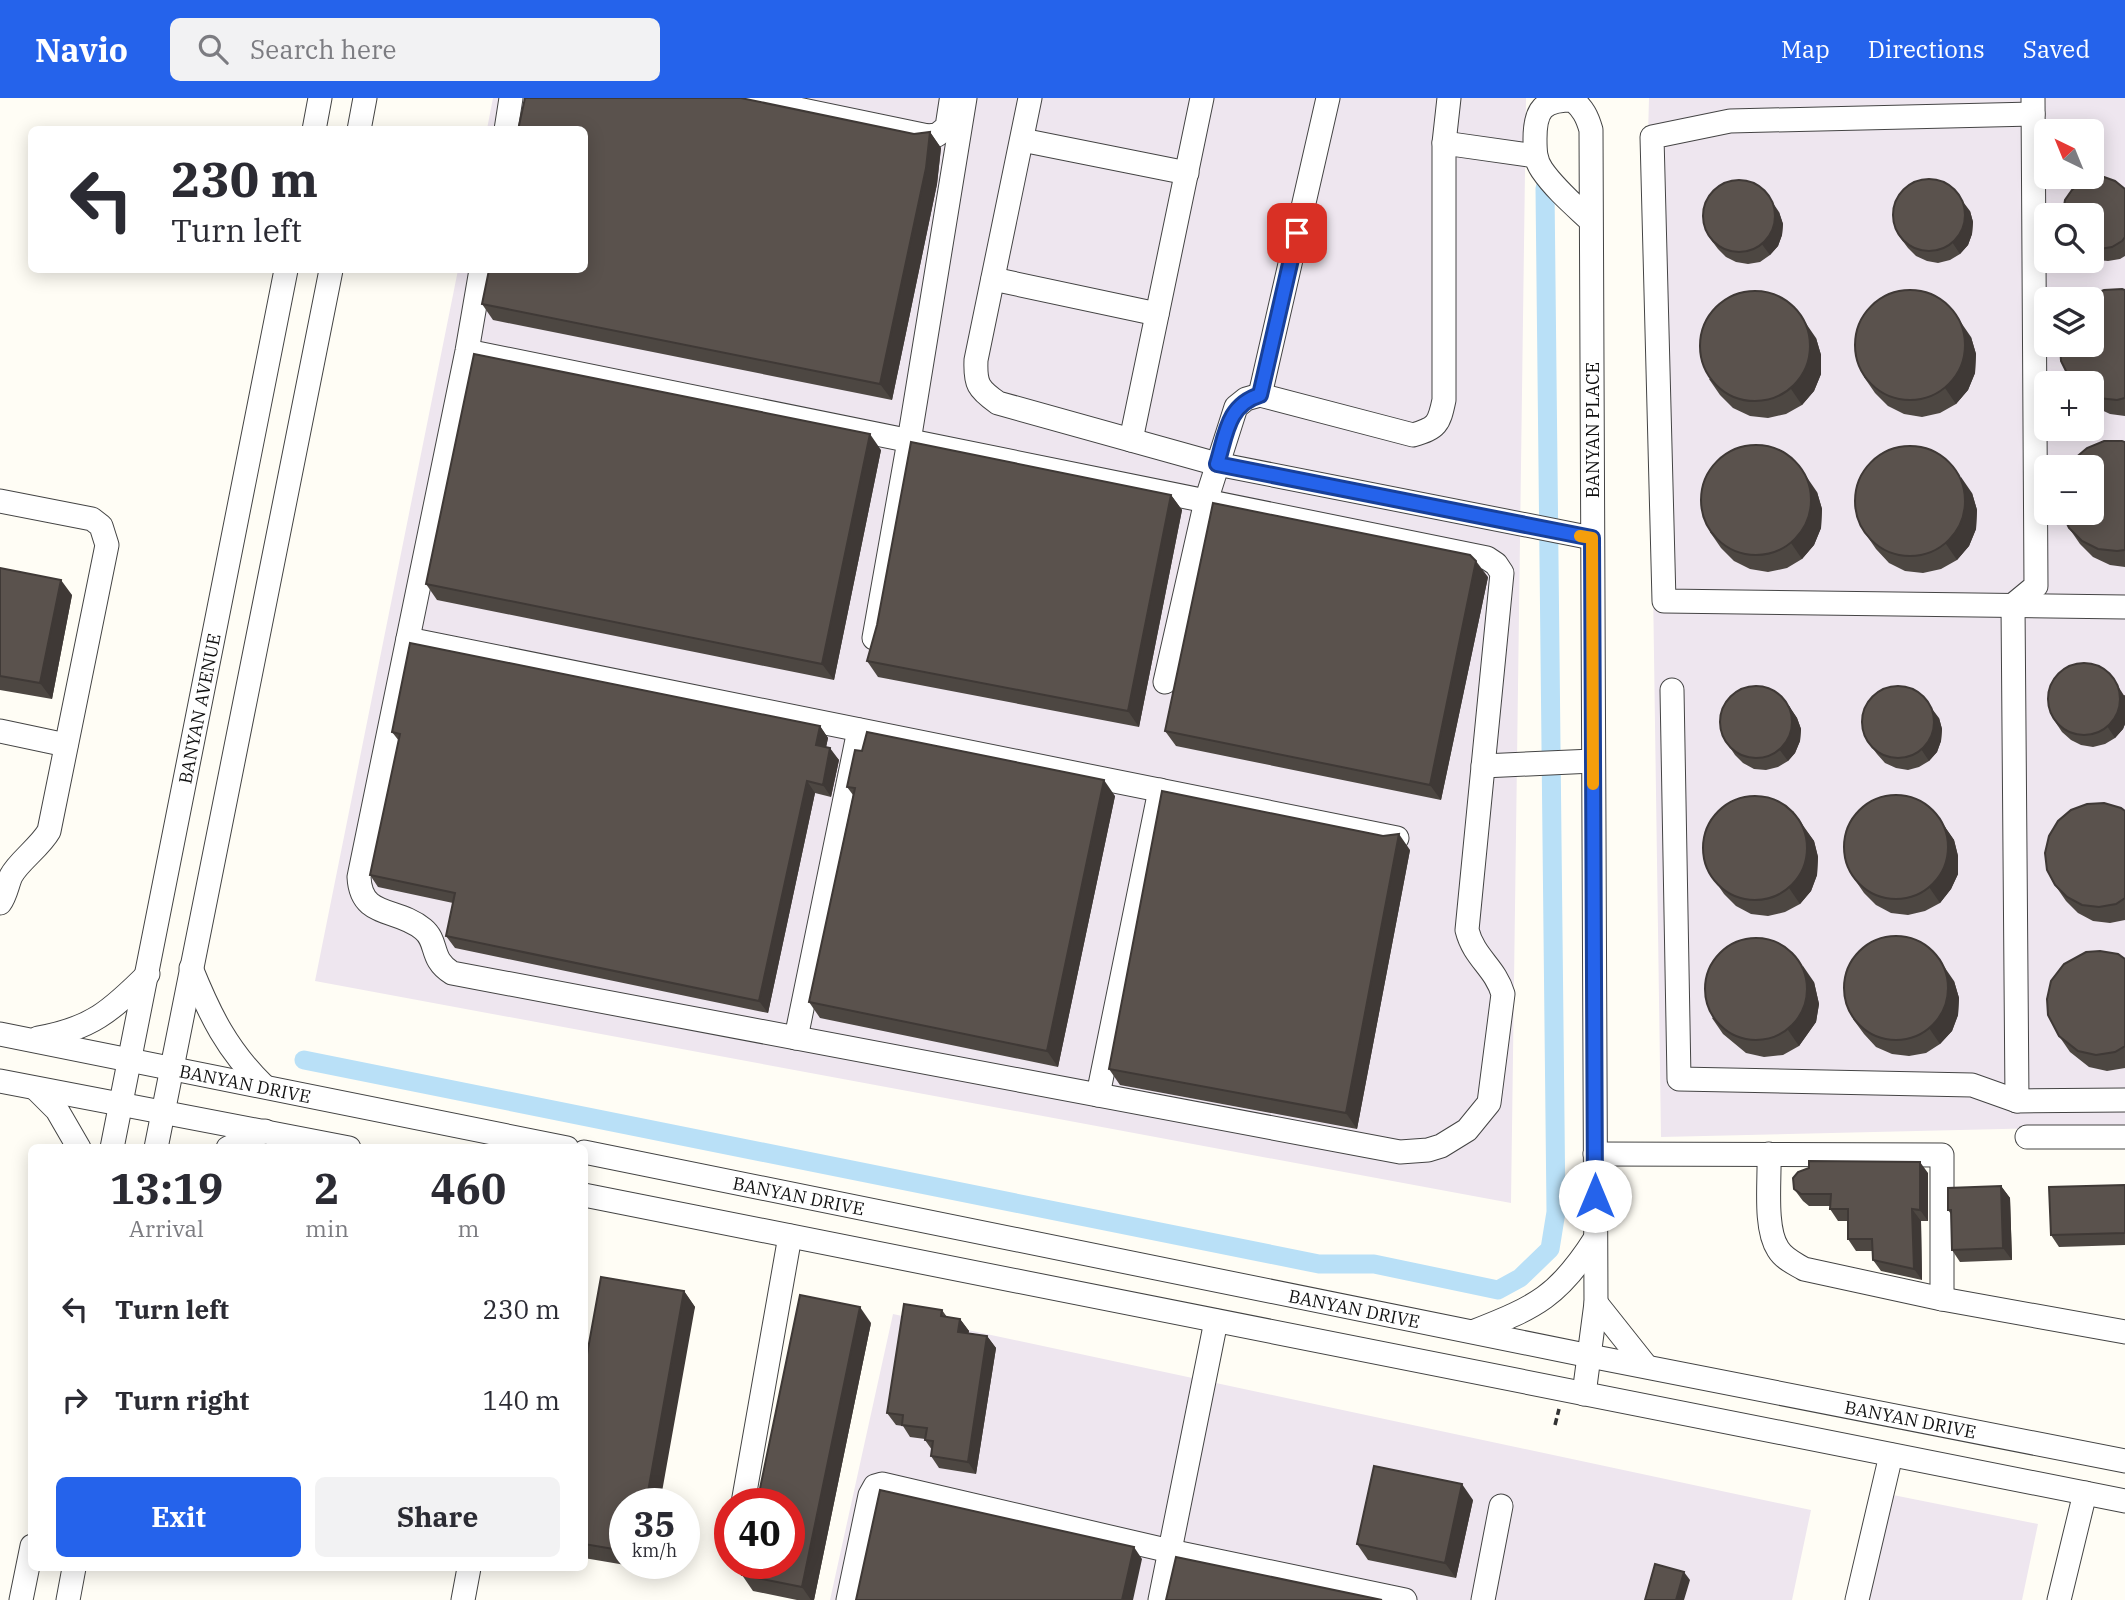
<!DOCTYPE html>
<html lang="en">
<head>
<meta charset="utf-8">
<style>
  :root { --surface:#fff; --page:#f2f2f3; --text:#2b2b33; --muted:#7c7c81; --accent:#2563eb }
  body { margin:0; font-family:"IBM Plex Serif",serif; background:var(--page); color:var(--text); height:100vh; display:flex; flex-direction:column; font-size:26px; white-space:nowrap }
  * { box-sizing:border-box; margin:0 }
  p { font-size:23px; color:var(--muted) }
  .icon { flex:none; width:38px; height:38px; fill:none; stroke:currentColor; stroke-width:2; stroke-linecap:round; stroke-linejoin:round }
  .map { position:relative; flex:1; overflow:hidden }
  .details { position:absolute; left:28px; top:1046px; width:560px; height:427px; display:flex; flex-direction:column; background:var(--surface); border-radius:10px; box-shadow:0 4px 18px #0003 }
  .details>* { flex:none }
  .guide { position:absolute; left:28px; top:28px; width:560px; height:147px; border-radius:10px; box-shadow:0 4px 18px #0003; background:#fff; color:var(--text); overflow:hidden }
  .needle { width:46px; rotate:317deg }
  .buttons { position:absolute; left:2034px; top:21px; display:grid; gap:14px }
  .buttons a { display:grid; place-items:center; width:70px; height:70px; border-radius:10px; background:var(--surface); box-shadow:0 4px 18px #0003; font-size:35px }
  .speed { position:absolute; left:609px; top:1390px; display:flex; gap:14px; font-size:35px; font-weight:700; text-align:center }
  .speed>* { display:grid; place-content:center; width:91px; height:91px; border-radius:50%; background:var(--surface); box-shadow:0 4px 18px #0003; line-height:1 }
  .speed small { font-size:18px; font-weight:400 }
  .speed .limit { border:10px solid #d22; background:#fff; color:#111 }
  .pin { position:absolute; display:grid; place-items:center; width:60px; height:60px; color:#fff; margin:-30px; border-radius:14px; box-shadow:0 4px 10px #0006 }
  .me { position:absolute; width:77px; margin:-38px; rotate:0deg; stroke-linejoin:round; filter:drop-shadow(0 0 5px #0008) }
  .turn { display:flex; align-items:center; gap:24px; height:147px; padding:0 28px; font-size:32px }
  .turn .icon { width:91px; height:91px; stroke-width:2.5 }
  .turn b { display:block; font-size:49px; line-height:60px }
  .eta { display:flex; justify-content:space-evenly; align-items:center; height:119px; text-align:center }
  .eta b { font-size:42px; font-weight:700; line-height:49px }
  .primary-button { display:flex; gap:14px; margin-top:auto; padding:14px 28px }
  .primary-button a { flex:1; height:80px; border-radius:10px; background:var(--accent); color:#fff; font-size:28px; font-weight:700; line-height:80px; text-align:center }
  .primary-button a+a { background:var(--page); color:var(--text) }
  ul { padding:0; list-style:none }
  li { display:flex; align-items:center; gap:21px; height:91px; padding:0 28px }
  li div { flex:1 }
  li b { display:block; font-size:26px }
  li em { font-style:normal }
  header { display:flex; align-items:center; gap:42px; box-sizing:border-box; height:98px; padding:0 35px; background:var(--accent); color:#fff }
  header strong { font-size:33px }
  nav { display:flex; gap:38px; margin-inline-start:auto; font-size:24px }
  .search { width:490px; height:63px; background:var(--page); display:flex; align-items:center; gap:18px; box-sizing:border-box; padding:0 24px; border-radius:10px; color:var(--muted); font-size:26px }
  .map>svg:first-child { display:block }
  .industrial { fill:#eee6ef; fill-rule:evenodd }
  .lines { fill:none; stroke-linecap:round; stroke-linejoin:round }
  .canal { stroke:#b9e0f7; stroke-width:19 }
  .minor-casing { stroke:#444; stroke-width:25 }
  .path { stroke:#333; stroke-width:3.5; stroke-dasharray:7 3.5; stroke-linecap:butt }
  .minor { stroke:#fff; stroke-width:23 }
  .wall { fill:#4d4742 }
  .shaded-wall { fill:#3f3936 }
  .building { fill:#5a524d; stroke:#3f3936; stroke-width:2 }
  .route-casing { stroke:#184099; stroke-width:18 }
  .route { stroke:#2563eb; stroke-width:12 }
  .slow { stroke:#f59e0b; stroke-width:12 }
  .labels { text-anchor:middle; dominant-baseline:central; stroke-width:7; stroke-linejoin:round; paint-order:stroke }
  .street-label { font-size:18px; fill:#111; stroke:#fff }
</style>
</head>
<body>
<header>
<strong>Navio</strong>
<div class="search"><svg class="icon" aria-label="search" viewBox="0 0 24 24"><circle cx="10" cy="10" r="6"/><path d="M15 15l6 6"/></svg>Search here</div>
<nav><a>Map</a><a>Directions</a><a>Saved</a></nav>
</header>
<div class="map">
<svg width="2125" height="1502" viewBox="0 0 2125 1502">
  <rect width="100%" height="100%" fill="#fffdf5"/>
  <!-- industrial -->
  <path class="industrial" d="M493 0H1526L1511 1105 315 883 458 172H584V32L487 31Z
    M1649 0H2125V1028L1661 1039 1647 74ZM2046 33H2091V79H2046ZM2046 117H2091V163H2046ZM2046 201H2091V247H2046ZM2046 285H2091V331H2046ZM2046 369H2091V415H2046Z
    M893 1216 1811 1412 1792 1502H830Z
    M1888 1396 2038 1426 2022 1502H1866Z"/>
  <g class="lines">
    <!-- canal -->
    <path class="canal" d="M304 962 1319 1166H1374L1498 1192 1520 1180 1550 1151 1556 1114 1545 90"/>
    <!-- minor casing -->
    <g class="minor-casing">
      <g id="minor">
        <path d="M745 0 928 38 937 37 947 29 951 3"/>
        <path d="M1030 0 976 262C975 286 978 291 998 305L1217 366 1592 440"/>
        <path d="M2033 16 1730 23 1652 39 1664 503 2125 509"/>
        <path d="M314 32 320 0"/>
        <path d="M359 32 365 0"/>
        <path d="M506 32 511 0"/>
        <path d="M1022 42 1187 75"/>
        <path d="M1444 45 1535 58"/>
        <path d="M993 181 1157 216"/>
        <path d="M467 253 1487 460 1496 466 1502 475 1467 832C1474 860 1495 869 1503 896L1489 1005 1467 1032 1441 1048 1428 1052 1400 1054 452 875C429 861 439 844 423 831 397 809 361 821 359 779L467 253 481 172"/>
        <path d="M1260 297 1328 0"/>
        <path d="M1131 342 1202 0"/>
        <path d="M0 403 92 421 101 428 107 447 49 733C40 749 18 764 11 778 7 787 6 797 0 805"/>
        <path d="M2013 507 2036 488 2033 0"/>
        <path d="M2013 507 2017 1003"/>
        <path d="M874 540 909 343 965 0"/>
        <path d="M408 541 1397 740"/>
        <path d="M1165 584 1206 403 1236 309 1246 301 1260 297 1413 337C1437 330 1439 326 1444 302V45L1449 0"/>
        <path d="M1672 592 1679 981 1972 987 2017 1003 2125 1002"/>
        <path d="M0 633 66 647"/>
        <path d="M1483 668 1593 663"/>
        <path d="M191 870C210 917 227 952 264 988"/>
        <path id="s1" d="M0 936 567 1050"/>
        <path d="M38 940C91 931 111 913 148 876"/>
        <path d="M796 940 859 632"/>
        <path d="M0 983 349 1050"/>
        <path d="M36 991 57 1012 79 1050"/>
        <path d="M1098 997 1160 692"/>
        <path d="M2027 1039H2125"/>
        <path id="s2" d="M112 1050 286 172"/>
        <path d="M156 1050 331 172"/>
        <path d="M228 1050 265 1033"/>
        <path id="s3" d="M584 1054 1590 1258 2125 1363"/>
        <path d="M1595 1056 1942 1057V1201"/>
        <path d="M1769 1056C1770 1082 1764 1130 1778 1151 1784 1161 1794 1165 1804 1171L1942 1201 2125 1234"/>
        <path d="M584 1097 2125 1403"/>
        <path d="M1596 1205 1646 1268"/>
        <path d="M1475 1233C1536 1209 1559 1198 1595 1141"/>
        <path d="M1584 1296 1596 1205 1591 32C1587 18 1583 11 1573 2 1543 2 1535 11 1535 41 1535 52 1535 62 1542 72 1555 91 1574 107 1591 123"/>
        <path d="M743 1405 790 1138"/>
        <path d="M21 1502 32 1448"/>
        <path d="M68 1502 74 1470"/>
        <path d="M463 1502 469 1470"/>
        <path d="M848 1502 870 1397 875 1388 882 1386 1170 1453 1405 1502"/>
        <path d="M1160 1502 1216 1223"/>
        <path d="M1483 1502 1501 1408"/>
        <path d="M1857 1502 1891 1357"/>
        <path d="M2059 1502 2085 1395"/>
      </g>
    </g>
    <!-- path -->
    <path class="path" d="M1555 1327 1559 1311"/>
    <!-- minor -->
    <use href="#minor" class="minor"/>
  </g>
  <!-- wall -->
  <path class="wall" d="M930 34 941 50 937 86 892 302 493 222 482 206 914 36Z
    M2125 91V158L2120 161 2108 163 2097 162 2091 159V117Z
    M1970 113 1973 124 1972 136 1968 147 1960 156 1950 162 1938 165 1927 163 1916 158 1908 150 1899 138Z
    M1779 114 1783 126 1782 137 1778 148 1770 157 1760 164 1748 166 1736 164 1726 159 1718 151 1709 139Z
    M2125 192V318L2110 316 2093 308 2091 306V285H2074L2069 279Z
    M1971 239 1976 256 1975 275 1968 292 1956 306 1940 315 1922 319 1904 316 1888 308 1875 295 1864 279Z
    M1816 240 1821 257V276L1814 293 1802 307 1786 316 1768 320 1750 318 1733 310 1720 297 1709 281Z
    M2125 344V469L2110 467 2093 459 2080 446 2069 430Z
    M881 352 834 582 437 502 426 486Z
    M1817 394 1822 411 1821 430 1814 447 1802 461 1787 470 1768 474 1750 471 1734 463 1721 450 1710 434Z
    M1972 395 1977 412 1976 431 1969 448 1957 462 1941 471 1923 475 1905 473 1889 465 1876 451 1865 435Z
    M1171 397 1182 412 1139 629 878 579 867 563 877 527Z
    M0 470 72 497 52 601 0 592Z
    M1488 479 1441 702 1176 648 1165 633Z
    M2125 597V626L2123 631 2115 640 2105 646 2093 649 2081 647 2071 642 2062 634 2054 622Z
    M1789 608 1797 620 1801 631 1800 643 1795 655 1788 663 1778 669 1766 672 1754 671 1743 665 1735 657 1727 645Z
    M1939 620 1942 631 1941 643 1937 654 1929 663 1919 669 1908 672 1896 670 1885 665 1877 656 1868 644Z
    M820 628 828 640 826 649 839 662 831 699 815 695 768 915 455 850 446 838 453 805 378 789 370 777 399 643 392 634Z
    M862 653 1115 698 1058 969 820 920 809 904 853 697 847 689Z
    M1933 712 1954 742 1958 758V776L1951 791 1940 805 1925 813 1908 817 1891 815 1876 807 1864 795 1853 779Z
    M1793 713 1814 743 1818 759 1817 777 1811 793 1800 806 1785 814 1768 818 1751 816 1736 808 1724 796 1713 780Z
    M2125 713V822L2110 825 2093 823 2078 815 2066 803 2055 787Z
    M1410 752 1357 1031 1120 987 1109 971Z
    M2125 861V970L2107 973 2089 969 2070 954 2059 938Z
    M1954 883 1959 900 1958 917 1952 933 1940 946 1926 955 1909 958 1892 956 1876 949 1864 936 1853 921Z
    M1814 884 1819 906 1816 924 1799 948 1783 957 1764 959 1746 955 1723 936 1712 920Z
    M1928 1075V1123H1921L1922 1182 1881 1173 1873 1162V1153H1856L1848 1141V1123H1838L1830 1111V1108H1809L1803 1103 1794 1091Z
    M2125 1087V1147L2059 1149 2051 1137Z
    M2001 1088 2010 1100 2012 1162 1960 1164 1952 1152 1951 1116 1948 1112Z
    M684 1193 695 1209 625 1405V1465H650L649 1471 584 1460V1273Z
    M942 1212 947 1219 960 1221 969 1233 968 1235 987 1238 996 1250 976 1376 939 1370 931 1358 932 1352 925 1342V1341L910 1339 903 1328 896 1327 887 1315Z
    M871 1225 814 1502H797L753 1493 742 1477Z
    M1473 1402 1456 1480 1368 1462 1357 1446Z"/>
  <!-- shaded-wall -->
  <path class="shaded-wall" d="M930 34 941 50 937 86 892 302 880 286Z
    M1961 101 1970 113 1973 124 1972 136 1968 147 1960 156 1952 144Z
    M1771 102 1779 114 1783 126 1782 137 1778 148 1770 157 1761 145Z
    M1960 223 1971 239 1976 256 1975 275 1968 292 1956 306 1945 290Z
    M1805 224 1816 240 1821 257V276L1814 293 1802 307 1791 291Z
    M870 336 881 352 834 582 822 566Z
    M1806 378 1817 394 1822 411 1821 430 1814 447 1802 461 1791 445Z
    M1961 379 1972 395 1977 412 1976 431 1969 448 1957 462 1946 446Z
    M1171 397 1182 412 1139 629 1128 613Z
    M1476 463 1488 479 1441 702 1430 687Z
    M61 482 72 497 52 601 40 585Z
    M2116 585 2125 599V626L2123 631 2115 640 2107 628Z
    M1789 608 1797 620 1801 631 1800 643 1795 655 1788 663 1779 651Z
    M1930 608 1939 620 1942 631 1941 643 1937 654 1929 663 1921 651Z
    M820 628 828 640 824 659 816 647Z
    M830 650 839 662 831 699 823 687Z
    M1104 682 1115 698 1058 969 1047 953Z
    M807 683 815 695 768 915 759 903Z
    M1943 726 1954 742 1958 758V776L1951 791 1940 805 1929 789Z
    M1802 727 1814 743 1818 759 1817 777 1811 793 1800 806 1789 790Z
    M1399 736 1410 752 1357 1031 1346 1015Z
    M1943 867 1954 883 1959 900 1958 917 1952 933 1940 946 1929 930Z
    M1803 868 1814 884 1819 906 1816 924 1799 948 1788 932Z
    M1920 1064 1928 1075V1123L1920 1112Z
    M2001 1088 2010 1100 2012 1162 2003 1150Z
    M1912 1111 1921 1123 1922 1182 1914 1171Z
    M684 1193 695 1209 660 1405H646Z
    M860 1209 871 1225 814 1502H811L802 1489Z
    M960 1221 969 1233 967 1246 958 1234Z
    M987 1238 996 1250 976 1376 968 1364Z
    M1462 1386 1473 1402 1456 1480 1445 1465Z
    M1134 1449 1142 1461 1133 1502H1122Z
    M644 1465H650L649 1471Z
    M1684 1474 1690 1482 1684 1502H1676Z"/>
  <!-- building -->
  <path class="building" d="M525 0H741L914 36 930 34 926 70 880 286 482 206 489 172H584V32H518Z
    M2104 79 2115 83 2125 91V139L2122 143 2112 149 2100 151 2091 150V117H2063V114L2065 102 2072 92 2081 84 2092 80Z
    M1893 117a36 36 0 1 1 72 0a36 36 0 1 1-72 0Z
    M1703 118a36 36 0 1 1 72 0a36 36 0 1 1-72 0Z
    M2122 191 2125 192V300L2117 302 2098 300 2091 296V285H2076L2069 279 2061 263 2060 247H2091V201H2084L2087 199 2104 192Z
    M1855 247a55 55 0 1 1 110 0a55 55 0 1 1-110 0Z
    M1700 248a55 55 0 1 1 110 0a55 55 0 1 1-110 0Z
    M474 256 870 336 822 566 426 486Z
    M2104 343H2122L2125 344V452L2117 453 2098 451 2082 443 2069 430 2062 415H2091V369H2068L2073 362 2087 350Z
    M911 344 1171 397 1128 613 867 563 877 527Z
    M1701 402a55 55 0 1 1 110 0a55 55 0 1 1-110 0Z
    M1855 403a55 55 0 1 1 110 0a55 55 0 1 1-110 0Z
    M1213 405 1470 457 1476 463 1430 687 1165 633Z
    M0 470 61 482 40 585 0 578Z
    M410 545 820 628 816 647 830 650 823 687 807 683 759 903 446 838 455 795 370 777 400 636 392 634Z
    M2048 601a36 36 0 1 1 72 0a36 36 0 1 1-72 0Z
    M1720 624a36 36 0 1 1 72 0a36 36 0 1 1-72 0Z
    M1862 624a36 36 0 1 1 72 0a36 36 0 1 1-72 0Z
    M867 634 1104 682 1047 953 809 904 855 690 847 689 855 652 862 653Z
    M1162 693 1383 738 1399 736 1346 1015 1109 971Z
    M1844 749a52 52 0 1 1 104 0a52 52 0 1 1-104 0Z
    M1703 750a52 52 0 1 1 104 0a52 52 0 1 1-104 0Z
    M2104 705 2121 710 2125 713V800L2116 806 2099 809 2082 807 2067 799 2055 787 2047 772 2045 755 2049 738 2058 723 2071 712 2087 706Z
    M1844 890a52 52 0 1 1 104 0a52 52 0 1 1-104 0Z
    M1705 891a51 51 0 1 1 102 0a51 51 0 1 1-102 0Z
    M2100 853 2118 856 2125 861V948L2115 954 2096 957 2078 953 2059 938 2048 917 2047 901 2051 883 2064 866 2086 854Z
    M1809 1063 1920 1064V1112L1912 1111 1914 1171 1873 1162 1872 1141H1848V1111H1830L1831 1096H1801L1794 1091 1793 1080 1798 1074 1809 1070Z
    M2125 1087V1135L2051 1137 2049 1089Z
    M2001 1088 2003 1150 1952 1152 1951 1112H1948V1090Z
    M601 1179 684 1193 646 1405H625V1453L584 1446V1273Z
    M800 1197 860 1209 802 1489 742 1477 745 1465H789V1405H757Z
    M904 1206 942 1212 941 1218 960 1221 958 1234 987 1238 968 1364 931 1358 933 1343 925 1342 927 1330 902 1327 903 1317 887 1315Z
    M1374 1368 1462 1386 1445 1465 1357 1446Z
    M880 1392 1134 1449 1122 1502H856Z
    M1176 1459 1382 1502H1166Z
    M1655 1466 1684 1474 1676 1502H1645Z"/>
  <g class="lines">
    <!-- route casing -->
    <g class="route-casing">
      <path id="route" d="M1297 135 1260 297C1227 307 1226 337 1217 366L1592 440 1595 1098"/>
    </g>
    <!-- route -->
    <use href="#route" class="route"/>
    <!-- slow -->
    <path class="slow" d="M1580 438 1592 440 1593 686"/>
  </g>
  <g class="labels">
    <!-- street labels -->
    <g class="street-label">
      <text transform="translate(1592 332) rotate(-90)">BANYAN PLACE</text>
      <text stroke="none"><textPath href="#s2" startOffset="448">BANYAN AVENUE</textPath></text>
      <text stroke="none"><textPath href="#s1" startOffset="250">BANYAN DRIVE</textPath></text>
      <text stroke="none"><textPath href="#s3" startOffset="219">BANYAN DRIVE</textPath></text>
      <text stroke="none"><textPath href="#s3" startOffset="786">BANYAN DRIVE</textPath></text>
      <text stroke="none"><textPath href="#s3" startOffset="1353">BANYAN DRIVE</textPath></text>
    </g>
  </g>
</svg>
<div class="buttons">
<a><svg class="needle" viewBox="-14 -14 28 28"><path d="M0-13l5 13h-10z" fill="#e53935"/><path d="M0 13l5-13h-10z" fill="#7c7c81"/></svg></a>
<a><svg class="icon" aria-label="search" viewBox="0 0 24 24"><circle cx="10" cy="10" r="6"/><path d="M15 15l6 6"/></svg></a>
<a><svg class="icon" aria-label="layers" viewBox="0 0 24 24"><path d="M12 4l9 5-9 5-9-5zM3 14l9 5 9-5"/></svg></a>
<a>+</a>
<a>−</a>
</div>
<div class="speed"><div>35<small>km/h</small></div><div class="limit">40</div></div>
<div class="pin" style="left:1297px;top:135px;background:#d93025"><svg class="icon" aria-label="arrive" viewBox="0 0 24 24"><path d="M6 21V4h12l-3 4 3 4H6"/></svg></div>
<svg class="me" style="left:1595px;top:1098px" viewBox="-20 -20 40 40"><circle r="19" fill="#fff"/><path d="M0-13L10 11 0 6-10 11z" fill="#2563eb"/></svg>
<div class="guide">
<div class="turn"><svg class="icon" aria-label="left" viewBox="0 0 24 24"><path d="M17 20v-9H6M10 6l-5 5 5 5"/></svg><div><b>230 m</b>Turn left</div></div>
</div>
<section class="details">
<div class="eta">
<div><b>13:19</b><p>Arrival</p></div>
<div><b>2</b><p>min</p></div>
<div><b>460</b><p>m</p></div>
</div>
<ul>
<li><svg class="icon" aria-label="left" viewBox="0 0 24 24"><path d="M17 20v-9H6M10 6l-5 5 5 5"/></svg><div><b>Turn left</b></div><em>230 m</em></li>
<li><svg class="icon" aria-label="right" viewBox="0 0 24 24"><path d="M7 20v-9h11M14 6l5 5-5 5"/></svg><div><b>Turn right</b></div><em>140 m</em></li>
</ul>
<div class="primary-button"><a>Exit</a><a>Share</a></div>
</section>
</div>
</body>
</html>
